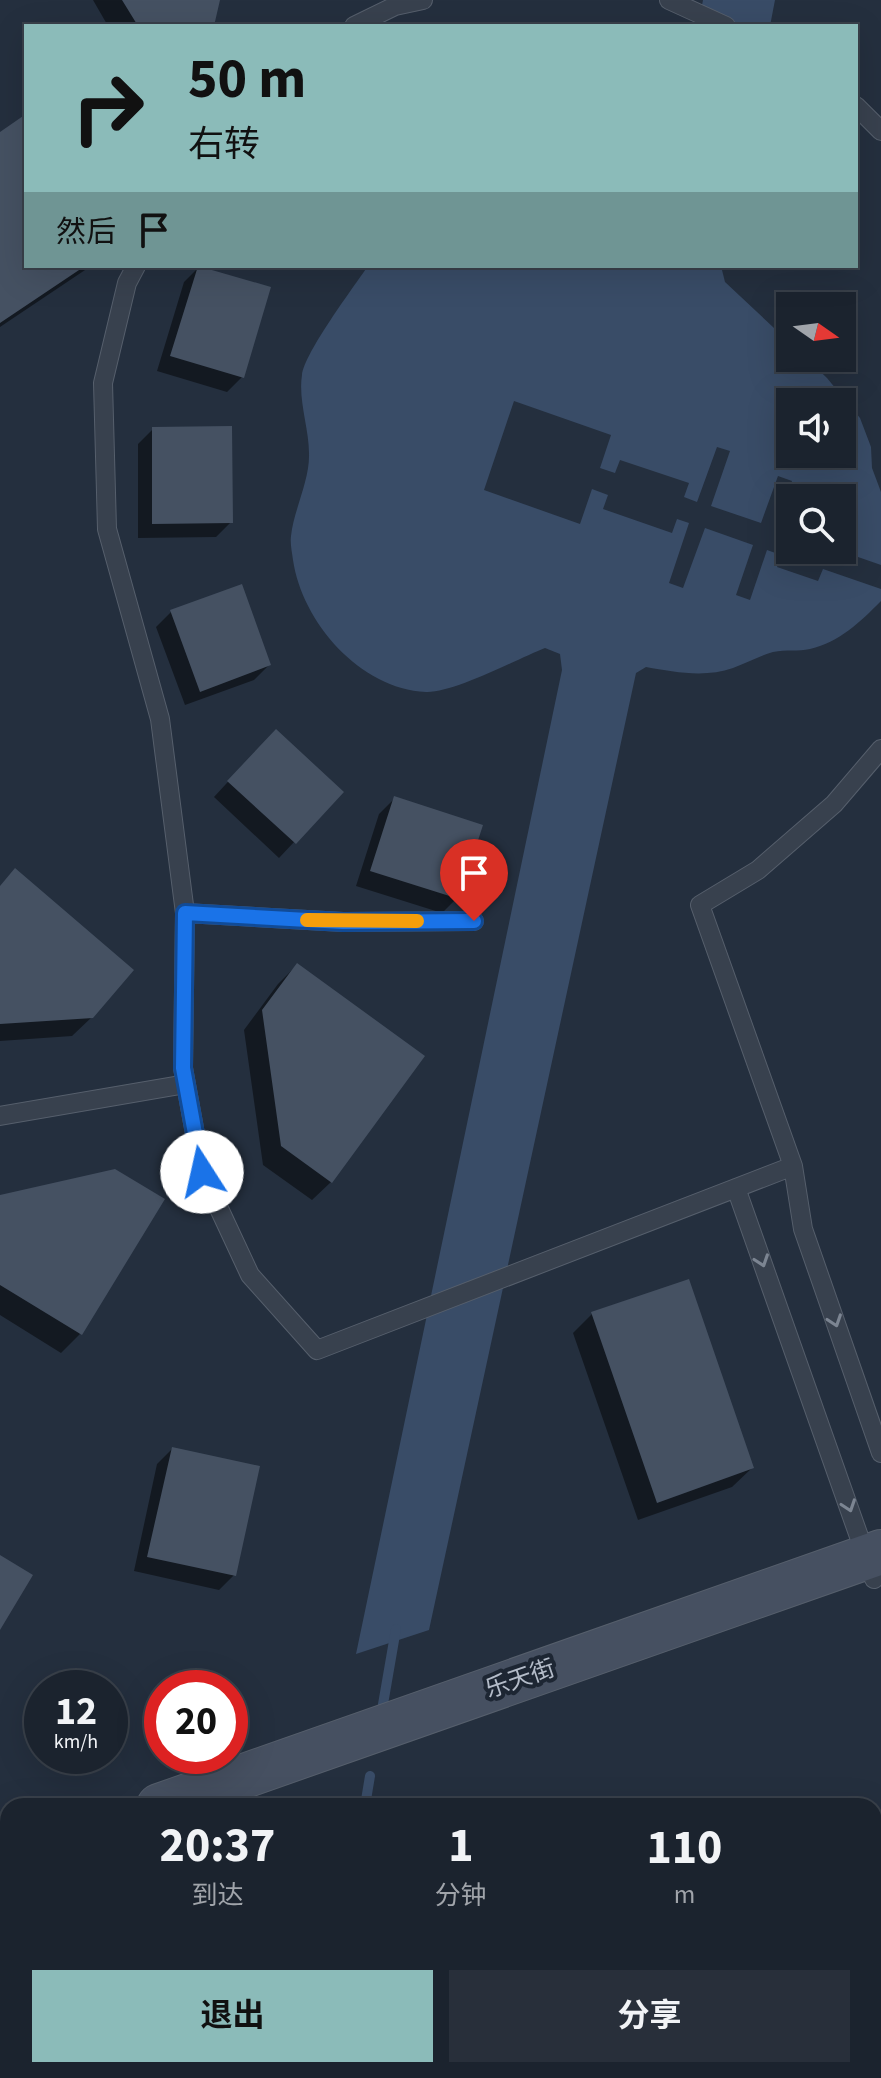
<!DOCTYPE html>
<html lang="zh">
<head>
<meta charset="utf-8">
<style>
  :root { --surface:#1b232e; --page:#282f3a; --text:#f1f3f6; --muted:#a0a4aa; --line:#39404a; --accent:#8bbbb9 }
  body { margin:0; font-family:"Source Sans 3","Noto Sans SC",sans-serif; background:var(--page); color:var(--text); height:100vh; display:flex; flex-direction:column; font-size:30px; white-space:nowrap }
  * { box-sizing:border-box; margin:0 }
  p { font-size:26px; color:var(--muted) }
  .icon { flex:none; width:44px; height:44px; fill:none; stroke:currentColor; stroke-width:2; stroke-linecap:round; stroke-linejoin:round }
  .map { position:relative; flex:1; overflow:hidden }
  .side { position:absolute; left:0px; top:1798px; width:882px; height:280px; display:flex; flex-direction:column; background:var(--surface); border-radius:24px 24px 0 0; box-shadow:0 8px 32px #0002,0 0 0 2px var(--line) }
  .side>* { flex:none }
  .top-card { position:absolute; left:24px; top:24px; width:834px; height:244px; border-radius:0px; box-shadow:0 8px 32px #0002,0 0 0 2px var(--line); background:#8bbbb9; color:#111; overflow:hidden }
  .needle { width:52px; rotate:104deg }
  .controls { position:absolute; left:776px; top:292px; display:grid; gap:16px }
  .controls a { display:grid; place-items:center; width:80px; height:80px; border-radius:0px; background:var(--surface); box-shadow:0 8px 32px #0002,0 0 0 2px var(--line); font-size:40px }
  .speed { position:absolute; left:24px; top:1670px; display:flex; gap:16px; font-size:40px; font-weight:700; text-align:center }
  .speed>* { display:grid; place-content:center; width:104px; height:104px; border-radius:50%; background:var(--surface); box-shadow:0 8px 32px #0002,0 0 0 2px var(--line); line-height:1 }
  .speed small { font-size:20px; font-weight:400 }
  .speed .limit { border:12px solid #d22; background:#fff; color:#111 }
  .pin { position:absolute; display:grid; place-items:center; width:68px; height:68px; color:#fff; margin:-82px -34px; border-radius:50% 50% 50% 0; rotate:-45deg; box-shadow:0 0 8px #0007 }
  .pin .icon { rotate:45deg }
  .me { position:absolute; width:88px; margin:-44px; rotate:350deg; stroke-linejoin:round; filter:drop-shadow(0 0 6px #0008) }
  .turn { display:flex; align-items:center; gap:28px; height:168px; padding:0 32px; font-size:36px }
  .turn .icon { width:104px; height:104px; stroke-width:2.5 }
  .turn b { display:block; font-size:56px; line-height:68px }
  .then { display:flex; align-items:center; height:76px; padding:0 32px; background:#0003; gap:16px; font-size:30px }
  .eta { display:flex; justify-content:space-evenly; align-items:center; height:136px; text-align:center }
  .eta b { font-size:48px; font-weight:700; line-height:56px }
  .primary-button { display:flex; gap:16px; margin-top:auto; padding:16px 32px }
  .primary-button a { flex:1; height:92px; border-radius:0px; background:var(--accent); color:#111; font-size:32px; font-weight:700; line-height:92px; text-align:center }
  .primary-button a+a { background:var(--page); color:var(--text) }
  .map>svg:first-child { display:block }
  .water { fill:#394c67; fill-rule:evenodd }
  .pier { fill:#242f3e }
  .shadow { fill:#0007 }
  .lines { fill:none; stroke-linecap:round; stroke-linejoin:round }
  .stream { stroke:#394c67; stroke-width:10 }
  .building { fill:#455162 }
  .lane-casing { stroke:#565f6c; stroke-width:20 }
  .secondary-casing { stroke:#565f6c; stroke-width:46 }
  .lane { stroke:#38414e; stroke-width:18 }
  .secondary { stroke:#465061; stroke-width:44 }
  .oneway { stroke:#7c8592 }
  .route-casing { stroke:#114b97; stroke-width:20 }
  .route { stroke:#1a73e8; stroke-width:14 }
  .slow { stroke:#f59e0b; stroke-width:14 }
  .labels { text-anchor:middle; dominant-baseline:central; stroke-width:8; stroke-linejoin:round; paint-order:stroke }
  .street-label { font-size:24px; fill:#b4bcc9; stroke:#1d2633 }
</style>
</head>
<body>
<div class="map">
<svg width="881" height="2078" viewBox="0 0 881 2078">
  <rect width="100%" height="100%" fill="#242f3e"/>
  <!-- water -->
  <path class="water" d="M703 0H775L770 26H698Z
    M368 266H721L725 282 790 343V358H806L827 378 860 418 871 447 872 468 881 492V601C860 622 840 642 810 649 798 652 786 649 773 652 759 656 747 663 733 668 705 678 674 672 646 667L636 673 429 1630 356 1654 562 670 560 654 545 648C517 659 454 693 426 692 360 689 302 622 293 560 292 552 290 544 291 536 294 509 310 480 309 453 309 428 298 400 302 375 305 352 353 288 368 266ZM790 402H842V454H790ZM790 498H842V550H790Z"/>
  <!-- pier -->
  <path class="pier" d="M514 401 611 435 600 468 615 473 620 460 689 483 684 497 697 502 717 447 730 451 711 506 761 523 778 476 792 481 775 528 789 533 790 530V550H838L881 565V589L823 569 818 581 777 567 781 555 767 550 750 600 736 595 753 545 705 528 683 588 669 583 689 523 677 519 672 533 603 509 608 495 592 489 580 524 484 490Z"/>
  <!-- shadow -->
  <path class="shadow" d="M93 0H218L212 26H108Z
    M26 117V266H91L0 327V134Z
    M199 267 242 377 227 392 157 371 184 282Z
    M153 429 231 522 216 537 138 538V444Z
    M171 612 269 665 254 680 185 705 156 627Z
    M261 746 341 792 279 858 214 797Z
    M394 799 457 898 442 913 356 886 379 814Z
    M0 886 92 1017 72 1036 0 1041Z
    M297 965 331 1182 312 1200 263 1165 244 1030 278 984Z
    M0 1197 80 1334 61 1353 0 1315Z
    M592 1314 752 1468 732 1487 638 1520 573 1333Z
    M172 1449 234 1575 219 1590 134 1571 157 1464Z"/>
  <g class="lines">
    <!-- stream -->
    <path class="stream" d="M382 1710 396 1629
      M365 1806 370 1776
      M71 2078 93 2070"/>
  </g>
  <!-- building -->
  <path class="building" d="M122 0H220L214 26H138Z
    M26 114V266H85L0 323V132Z
    M198 266 271 287 244 378 170 356Z
    M232 426 233 523 152 524V427Z
    M242 584 271 665 200 692 170 610Z
    M276 729 344 792 296 844 227 781Z
    M394 796 483 825 459 899 370 871Z
    M15 868 134 970 93 1018 0 1024V886Z
    M297 963 425 1056 332 1183 281 1146 262 1010Z
    M115 1169 165 1199 82 1335 0 1285V1195Z
    M689 1279 754 1468 657 1503 591 1312Z
    M172 1447 260 1466 236 1576 147 1557Z
    M0 1555 33 1575 0 1630Z"/>
  <g class="lines">
    <!-- lane casing -->
    <g class="lane-casing">
      <path id="lane" d="M669 0 726 26
        M354 26 395 6 423 0
        M856 106 881 131
        M136 266 127 283 103 383 107 529 160 719 185 913 343 922 474 921
        M185 913 183 1068 202 1172 250 1275 317 1350 793 1166 700 905 758 870 834 804 881 749
        M0 1116 186 1084
        M793 1166 803 1229 881 1453
        M736 1188 874 1579"/>
    </g>
    <!-- secondary casing -->
    <g class="secondary-casing">
      <path id="secondary" d="M159 1806 881 1552
        M0 1889 8 1886"/>
    </g>
    <!-- lane -->
    <use href="#lane" class="lane"/>
    <!-- secondary -->
    <use href="#secondary" class="secondary"/>
  </g>
  <!-- one-way arrows -->
  <defs><path id="oneway-chevron" d="M-2-3.5L2.5 0L-2 3.5" fill="none" stroke-width="1.6" stroke-linecap="round" stroke-linejoin="round" transform="scale(2)"/></defs>
  <g class="oneway">
    <use href="#oneway-chevron" transform="translate(762 1261) rotate(71)"/>
    <use href="#oneway-chevron" transform="translate(835 1321) rotate(71)"/>
    <use href="#oneway-chevron" transform="translate(849 1506) rotate(71)"/>
  </g>
  <g class="lines">
    <!-- route casing -->
    <g class="route-casing">
      <path id="route" d="M202 1172 183 1068 185 913 343 922 474 921"/>
    </g>
    <!-- route -->
    <use href="#route" class="route"/>
    <!-- slow -->
    <path class="slow" d="M307 920 417 921"/>
  </g>
  <g class="labels">
    <!-- street labels -->
    <g class="street-label">
      <text transform="translate(520 1679) rotate(-19)">乐天街</text>
    </g>
  </g>
</svg>
<div class="controls">
<a><svg class="needle" viewBox="-14 -14 28 28"><path d="M0-13l5 13h-10z" fill="#e53935"/><path d="M0 13l5-13h-10z" fill="#a0a4aa"/></svg></a>
<a><svg class="icon" aria-label="sound" viewBox="0 0 24 24"><path d="M4 9h4l5-4v14l-5-4H4zM17 9q2 3 0 6"/></svg></a>
<a><svg class="icon" aria-label="search" viewBox="0 0 24 24"><circle cx="10" cy="10" r="6"/><path d="M15 15l6 6"/></svg></a>
</div>
<div class="speed"><div>12<small>km/h</small></div><div class="limit">20</div></div>
<div class="pin" style="left:474px;top:921px;background:#d93025"><svg class="icon" aria-label="arrive" viewBox="0 0 24 24"><path d="M6 21V4h12l-3 4 3 4H6"/></svg></div>
<svg class="me" style="left:202px;top:1172px" viewBox="-20 -20 40 40"><circle r="19" fill="#fff"/><path d="M0-13L10 11 0 6-10 11z" fill="#1a73e8"/></svg>
<div class="top-card">
<div class="turn"><svg class="icon" aria-label="right" viewBox="0 0 24 24"><path d="M7 20v-9h11M14 6l5 5-5 5"/></svg><div><b>50 m</b>右转</div></div>
<div class="then">然后<svg class="icon" aria-label="arrive" viewBox="0 0 24 24"><path d="M6 21V4h12l-3 4 3 4H6"/></svg></div>
</div>
<section class="side">
<div class="eta">
<div><b>20:37</b><p>到达</p></div>
<div><b>1</b><p>分钟</p></div>
<div><b>110</b><p>m</p></div>
</div>
<div class="primary-button"><a>退出</a><a>分享</a></div>
</section>
</div>
</body>
</html>
